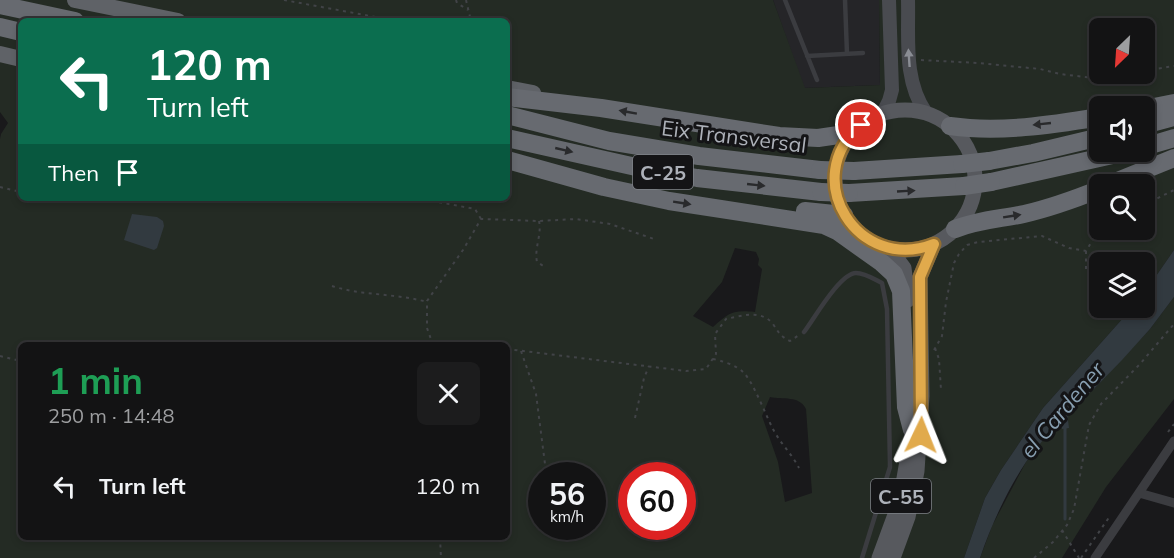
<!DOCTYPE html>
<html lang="en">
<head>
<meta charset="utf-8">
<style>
  :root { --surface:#131314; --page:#1c1c1d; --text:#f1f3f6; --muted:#9d9ea0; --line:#323234 }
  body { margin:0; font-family:Mulish,sans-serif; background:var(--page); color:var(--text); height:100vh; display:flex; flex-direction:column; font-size:22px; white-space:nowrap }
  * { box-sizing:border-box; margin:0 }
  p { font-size:20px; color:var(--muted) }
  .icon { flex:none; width:33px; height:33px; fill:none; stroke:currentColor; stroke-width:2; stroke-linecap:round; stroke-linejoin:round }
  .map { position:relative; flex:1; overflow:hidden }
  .drawer { position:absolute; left:18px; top:342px; width:492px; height:198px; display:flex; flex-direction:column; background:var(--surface); border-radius:9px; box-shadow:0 3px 9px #0003,0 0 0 2px var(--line) }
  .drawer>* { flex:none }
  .banner { position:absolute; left:18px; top:18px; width:492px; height:183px; border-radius:9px; box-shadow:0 3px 9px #0003,0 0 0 2px var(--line); background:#0b6e4f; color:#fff; overflow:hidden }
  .needle { width:39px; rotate:205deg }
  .tools { position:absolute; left:1089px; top:18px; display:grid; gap:12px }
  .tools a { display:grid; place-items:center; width:66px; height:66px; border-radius:9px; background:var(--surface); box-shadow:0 3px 9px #0003,0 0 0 2px var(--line); font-size:30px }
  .speed { position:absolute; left:528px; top:462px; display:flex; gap:12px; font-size:30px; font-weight:700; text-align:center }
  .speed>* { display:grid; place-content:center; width:78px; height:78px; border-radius:50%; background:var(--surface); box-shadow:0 3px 9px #0003,0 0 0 2px var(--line); line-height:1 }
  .speed small { font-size:15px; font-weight:400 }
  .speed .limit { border:9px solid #d22; background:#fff; color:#111 }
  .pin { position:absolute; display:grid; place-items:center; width:51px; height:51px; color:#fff; margin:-26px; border:3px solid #fff; border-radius:50%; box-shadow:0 2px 6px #0007 }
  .me { position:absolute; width:66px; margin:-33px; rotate:2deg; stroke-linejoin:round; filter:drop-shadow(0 0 4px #0008) }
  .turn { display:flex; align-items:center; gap:21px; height:126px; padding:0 30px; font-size:27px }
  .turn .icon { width:78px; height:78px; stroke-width:2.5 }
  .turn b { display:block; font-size:42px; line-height:51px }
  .then { display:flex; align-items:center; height:57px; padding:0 30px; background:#0003; gap:12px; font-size:22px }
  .round { display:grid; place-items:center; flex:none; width:63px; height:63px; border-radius:9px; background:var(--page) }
  .summary { display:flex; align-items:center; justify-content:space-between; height:102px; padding:0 30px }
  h1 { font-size:36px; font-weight:700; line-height:45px; color:#1e9e55 }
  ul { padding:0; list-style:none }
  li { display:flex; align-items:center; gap:18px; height:84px; padding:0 30px }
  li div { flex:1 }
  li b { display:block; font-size:22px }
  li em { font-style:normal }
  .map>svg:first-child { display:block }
  .built { fill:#252528 }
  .green { fill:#242b24; fill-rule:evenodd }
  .water { fill:#323a40 }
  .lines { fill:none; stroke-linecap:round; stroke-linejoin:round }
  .stream { stroke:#323a40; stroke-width:3 }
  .path { stroke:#414347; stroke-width:2; stroke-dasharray:3 4.5; stroke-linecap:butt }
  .service { stroke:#3b3c40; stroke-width:4.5 }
  .minor { stroke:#3b3c40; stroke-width:9 }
  .secondary { stroke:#494b50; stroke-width:14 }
  .primary { stroke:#57595e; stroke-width:15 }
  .trunk { stroke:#5f6267; stroke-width:16 }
  .motorway { stroke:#676a70; stroke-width:18 }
  .motorway-bridge { stroke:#676a70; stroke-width:18 }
  .oneway { fill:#8a8d94 }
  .oneway2 { fill:#292a2c }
  .route-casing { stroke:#926e31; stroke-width:15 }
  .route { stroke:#e1aa4c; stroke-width:10 }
  .labels { text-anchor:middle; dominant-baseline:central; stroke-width:6; stroke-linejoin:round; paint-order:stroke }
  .shield { fill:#141416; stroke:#7f8288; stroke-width:1.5 }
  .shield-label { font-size:20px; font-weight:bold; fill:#adb1b9 }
  .street-label { font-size:21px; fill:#adb1b9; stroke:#141416 }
  .water-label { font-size:22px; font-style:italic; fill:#889fb1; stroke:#141416 }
</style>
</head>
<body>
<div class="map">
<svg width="1174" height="558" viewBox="0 0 1174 558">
  <rect width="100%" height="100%" fill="#19191b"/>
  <!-- built -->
  <path class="built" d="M773 0H879L880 85 804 88Z"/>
  <!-- green -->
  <path class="green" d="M0 0H773L805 88 880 85 879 0H1174V250L1145 292 1144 262H1100V308H1132L1043 408 1001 470 985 498 964 558H0V139L1 134 8 123 0 112ZM21 21H507V198H21ZM1100 28H1144V74H1100ZM1100 106H1144V152H1100ZM1100 184H1144V230H1100ZM735 248 756 252 759 259 758 265 762 269 755 312C733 310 730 312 713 327L693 316 722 282ZM21 345H507V537H21ZM770 397C783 400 799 395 806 409L812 493 785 502 778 462 762 416ZM542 476H592V526H542ZM632 476H682V526H632Z
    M1174 297V399L1106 487 1062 558H980L992 526 1026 462 1060 416 1094 389 1150 329Z"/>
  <!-- water -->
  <path class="water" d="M132 214 157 217 163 221 164 226 157 248 154 250 124 240Z
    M1174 250V297L1150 329 1122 360 1094 389 1067 412 1069 428 1062 429 1060 417C1049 433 1037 447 1026 462 1007 491 991 525 980 558H964L985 498 1001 470 1043 408 1132 308H1144L1145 292Z"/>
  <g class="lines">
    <!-- stream -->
    <path class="stream" d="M1065 425V519"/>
    <!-- path -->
    <path class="path" d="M284 0 397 21
      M456 0 457 3 468 10
      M466 0 471 21
      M921 60 978 63 1040 69 1060 74 1110 80 1138 74
      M1144 71 1174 66
      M0 187 21 192
      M417 198 475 209 481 219
      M1144 205 1174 190
      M539 221C542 235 534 248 537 262L545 267
      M1086 251V270L1093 278
      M332 286C363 296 395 293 427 302
      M433 345 427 328V301L463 250 481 219 539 221 576 219 610 224 657 240
      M469 345H472
      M935 348 939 359 941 390
      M507 349 686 371 706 369 716 354 715 334 726 319C741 316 761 309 773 324 779 333 780 336 790 341L799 335
      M934 350 942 336 946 302 954 263 959 254 967 245 978 242 1042 236 1069 248 1086 251 1100 228
      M521 351 536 394 545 464
      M0 356 21 361
      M713 359C722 361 736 365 743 372 753 381 766 416 773 429 780 443 792 454 799 468
      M635 418 644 378 649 366
      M1168 432 1174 424
      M1062 530 1079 558
      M440 537 441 558
      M1034 558 1053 542 1067 525 1074 509 1089 425 1101 404 1140 364 1174 324
      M1081 558 1110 516"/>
    <!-- service -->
    <path class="service" d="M785 0 817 80
      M845 0 847 54
      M807 56 863 53
      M804 332C814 319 840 273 856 273 865 273 874 279 882 283L887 309 890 467 862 558"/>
    <!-- minor -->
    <path class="minor" d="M1139 493 1174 503
      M1095 558 1174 441"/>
    <!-- secondary -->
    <path class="secondary" d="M908 0C909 38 903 80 926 113
      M883 113 889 101 892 90 889 0"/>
    <!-- primary -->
    <path class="primary" d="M835 180a70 70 0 1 1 140 0a70 70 0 1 1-140 0Z
      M889 248 904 268 908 300
      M879 558 900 501 911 438
      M893 558 908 517 917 471 922 396 920 277 934 244"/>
    <!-- trunk -->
    <path class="trunk" d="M75 0 178 21
      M0 54 21 59
      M507 88 533 93"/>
    <!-- motorway -->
    <path class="motorway" d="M0 5 75 21
      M0 27 21 32
      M507 97 601 108 779 136 818 138 852 133
      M1144 109 1174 103
      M507 115 609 141 699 156 820 170
      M1144 125 1174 117
      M950 126C999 133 1051 125 1100 117
      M507 138 636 167 697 178 821 192
      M1144 147 1174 138
      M507 160 604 187 669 201 824 225 837 231 882 263 894 274 901 291 906 407 912 430
      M989 161 1033 153 1100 137
      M854 171 962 164
      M991 182 1126 152
      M1110 184 1174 158
      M849 193 964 186
      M805 211 844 215
      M955 229C978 220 1000 219 1024 214 1050 208 1075 199 1100 189"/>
    <!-- motorway-bridge -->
    <path class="motorway-bridge" d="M962 164 989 161
      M820 170 854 171
      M964 186 991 182
      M821 192 849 193"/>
  </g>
  <!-- one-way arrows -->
  <defs><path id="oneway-solid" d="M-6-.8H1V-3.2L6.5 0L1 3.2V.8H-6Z" transform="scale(1.5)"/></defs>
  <use class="oneway" href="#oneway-solid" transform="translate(909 58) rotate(-94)"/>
  <g class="oneway2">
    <use href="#oneway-solid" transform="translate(628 112) rotate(-170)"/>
    <use href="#oneway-solid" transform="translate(1042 124) rotate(174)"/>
    <use href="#oneway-solid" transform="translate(564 150) rotate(13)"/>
    <use href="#oneway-solid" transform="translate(756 185) rotate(6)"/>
    <use href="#oneway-solid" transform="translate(906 191) rotate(-3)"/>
    <use href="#oneway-solid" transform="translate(682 203) rotate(9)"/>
    <use href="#oneway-solid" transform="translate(1012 216) rotate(-9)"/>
  </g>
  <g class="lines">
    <!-- route casing -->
    <g class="route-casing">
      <path id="route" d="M861 125C798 178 858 274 934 244L920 277 921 435"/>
    </g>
    <!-- route -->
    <use href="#route" class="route"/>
  </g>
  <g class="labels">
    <!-- shield labels -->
    <g class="shield">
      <rect x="633" y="155" width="60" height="34" rx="4.5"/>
      <rect x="871" y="479" width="60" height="34" rx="4.5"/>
    </g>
    <g class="shield-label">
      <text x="663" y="172">C-25</text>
      <text x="901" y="496">C-55</text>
    </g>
    <!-- street labels -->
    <g class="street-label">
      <text transform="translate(734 136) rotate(7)">Eix Transversal</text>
    </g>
    <!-- water labels -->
    <g class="water-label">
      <text transform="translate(1062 410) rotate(-50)">el Cardener</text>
    </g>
  </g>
</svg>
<div class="tools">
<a><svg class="needle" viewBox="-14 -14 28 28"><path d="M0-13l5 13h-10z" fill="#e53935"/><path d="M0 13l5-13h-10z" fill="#9d9ea0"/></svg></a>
<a><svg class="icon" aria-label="sound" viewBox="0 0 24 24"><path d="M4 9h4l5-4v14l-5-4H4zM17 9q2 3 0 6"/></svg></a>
<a><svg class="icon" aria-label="search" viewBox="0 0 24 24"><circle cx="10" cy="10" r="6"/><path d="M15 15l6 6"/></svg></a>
<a><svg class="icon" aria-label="layers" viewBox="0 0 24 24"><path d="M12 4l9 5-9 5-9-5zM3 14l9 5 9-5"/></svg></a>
</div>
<div class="speed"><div>56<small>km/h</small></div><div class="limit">60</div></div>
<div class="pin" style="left:861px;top:125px;background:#d93025"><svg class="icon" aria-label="arrive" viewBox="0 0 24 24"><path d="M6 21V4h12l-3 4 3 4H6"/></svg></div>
<svg class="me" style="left:921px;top:435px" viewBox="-20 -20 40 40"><path d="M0-17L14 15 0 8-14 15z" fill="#e1aa4c" stroke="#fff" stroke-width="4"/></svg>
<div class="banner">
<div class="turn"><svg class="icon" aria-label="left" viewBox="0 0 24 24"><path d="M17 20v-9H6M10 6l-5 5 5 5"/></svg><div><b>120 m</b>Turn left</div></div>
<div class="then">Then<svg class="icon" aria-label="arrive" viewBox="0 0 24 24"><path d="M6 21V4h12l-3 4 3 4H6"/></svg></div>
</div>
<section class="drawer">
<div class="summary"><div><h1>1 min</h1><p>250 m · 14:48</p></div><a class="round"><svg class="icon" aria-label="close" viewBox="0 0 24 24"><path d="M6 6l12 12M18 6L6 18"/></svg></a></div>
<ul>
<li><svg class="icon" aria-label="left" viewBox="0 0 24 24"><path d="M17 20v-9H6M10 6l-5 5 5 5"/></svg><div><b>Turn left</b></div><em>120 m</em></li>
</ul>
</section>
</div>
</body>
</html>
